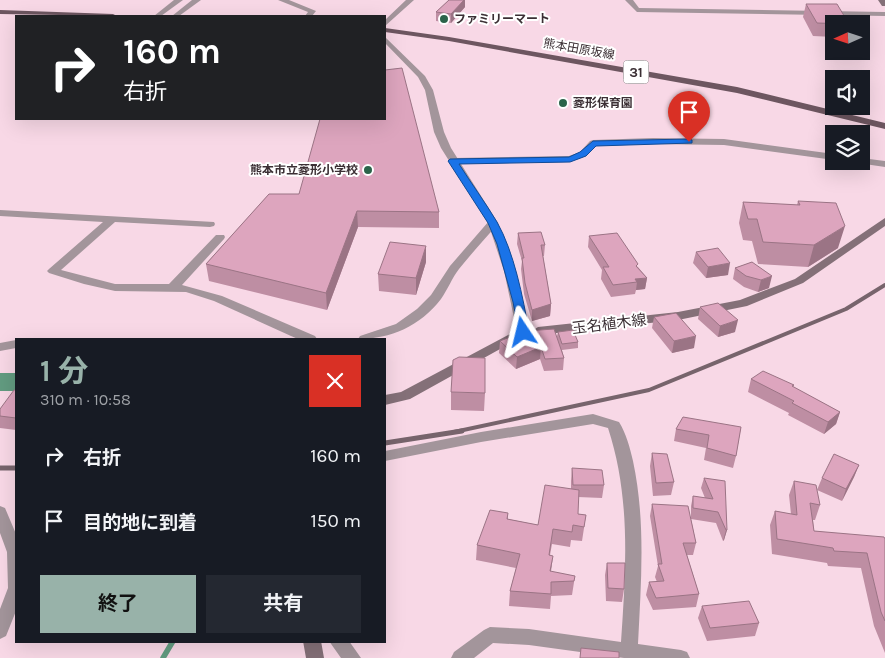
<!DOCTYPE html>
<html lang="ja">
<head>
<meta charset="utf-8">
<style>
  :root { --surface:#171b24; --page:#242831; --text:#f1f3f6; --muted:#9ea1a6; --accent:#98b2a9 }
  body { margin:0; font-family:Karla,"Noto Sans JP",sans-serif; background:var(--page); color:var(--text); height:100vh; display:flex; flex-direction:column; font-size:19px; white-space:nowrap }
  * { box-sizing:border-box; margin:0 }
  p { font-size:16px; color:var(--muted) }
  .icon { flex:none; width:28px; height:28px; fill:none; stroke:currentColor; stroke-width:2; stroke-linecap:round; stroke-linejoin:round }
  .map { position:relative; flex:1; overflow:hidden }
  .sheet { position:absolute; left:15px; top:338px; width:371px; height:305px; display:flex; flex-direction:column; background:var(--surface); border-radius:0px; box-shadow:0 5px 20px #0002 }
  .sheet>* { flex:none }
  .guide { position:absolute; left:15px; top:15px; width:371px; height:105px; border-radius:0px; box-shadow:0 5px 20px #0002; background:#202124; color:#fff; overflow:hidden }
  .needle { width:32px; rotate:267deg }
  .buttons { position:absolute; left:825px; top:15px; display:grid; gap:10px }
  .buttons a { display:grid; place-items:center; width:45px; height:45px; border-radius:0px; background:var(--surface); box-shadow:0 5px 20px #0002; font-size:25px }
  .pin { position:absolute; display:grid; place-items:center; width:42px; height:42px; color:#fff; margin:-51px -21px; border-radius:50% 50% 50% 0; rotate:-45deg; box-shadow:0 0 5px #0007 }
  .pin .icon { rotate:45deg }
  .me { position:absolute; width:55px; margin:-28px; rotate:350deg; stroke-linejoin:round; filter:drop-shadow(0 0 4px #0008) }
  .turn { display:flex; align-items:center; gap:18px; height:105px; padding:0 25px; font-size:22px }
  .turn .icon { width:65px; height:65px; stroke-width:2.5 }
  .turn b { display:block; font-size:35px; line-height:42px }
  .round { display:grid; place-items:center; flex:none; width:52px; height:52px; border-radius:0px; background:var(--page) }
  .headline { display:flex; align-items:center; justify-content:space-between; height:85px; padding:0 25px }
  h1 { font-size:30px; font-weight:700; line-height:38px; color:var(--accent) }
  .button { display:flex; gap:10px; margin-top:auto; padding:10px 25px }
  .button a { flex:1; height:58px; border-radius:0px; background:var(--accent); color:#111; font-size:20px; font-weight:700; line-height:58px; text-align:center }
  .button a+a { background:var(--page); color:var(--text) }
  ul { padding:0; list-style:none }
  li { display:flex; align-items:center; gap:15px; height:65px; padding:0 25px }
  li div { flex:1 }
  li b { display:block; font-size:19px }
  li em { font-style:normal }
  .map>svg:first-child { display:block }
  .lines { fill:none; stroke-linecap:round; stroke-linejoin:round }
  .stream { stroke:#629b80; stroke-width:5.5 }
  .river { fill:#629b80; fill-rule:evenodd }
  .minor { fill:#a3959b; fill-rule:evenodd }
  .tertiary { fill:#a3959b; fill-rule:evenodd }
  .secondary { fill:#847078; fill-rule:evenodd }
  .primary { fill:#6d5660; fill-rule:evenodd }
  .rail-far1 { stroke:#77646c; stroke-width:4 }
  .rail { stroke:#77646c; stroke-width:5 }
  .wall { fill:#be8ea3 }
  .shaded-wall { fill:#9b7485 }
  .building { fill:#dda5be; stroke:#9b7485 }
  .route { fill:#1a73e8; stroke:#114b97 }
  .poi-dot { fill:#2b634a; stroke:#fff; stroke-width:2 }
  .labels { text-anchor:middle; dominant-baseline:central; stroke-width:4; stroke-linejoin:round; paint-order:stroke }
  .far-poi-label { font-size:12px; font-weight:bold; fill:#3b2f34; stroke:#fff; text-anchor:start }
  .far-street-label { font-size:12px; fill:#3b2f34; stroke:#fff }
  .shield { fill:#fff; stroke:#766d71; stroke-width:1 }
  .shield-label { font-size:14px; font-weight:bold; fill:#3b2f34 }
  .street-label { font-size:15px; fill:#3b2f34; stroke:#fff }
</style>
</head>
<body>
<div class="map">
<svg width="885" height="658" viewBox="0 0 885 658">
  <rect width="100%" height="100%" fill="#f8d8e6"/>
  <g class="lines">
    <!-- stream -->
    <path class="stream" d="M163 658 173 641"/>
    <!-- river -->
    <path class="river" d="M0 373H16V391H0Z"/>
    <!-- minor -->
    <path class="minor" d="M174 0H183L161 16H154Z
      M192 0H201L179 16H172Z
      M278 0H289L316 11 312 16H305L308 12Z
      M625 0H633L639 8 885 12V16L637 12Z
      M653 138 724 139 834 154V160L724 145 653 144 596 146 586 156 570 162 453 164 448 161 453 158 569 156 580 152 590 141 593 140Z
      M861 158 885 161V167L858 163 856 161H861Z
      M0 210 214 222 215 224 214 226 210 227 115 222 61 270 115 284H169L216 235H224L225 237 224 239 182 285 222 296 315 336 317 339H298L291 336 214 301 186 292 115 291 84 284 49 273 47 271 49 269 103 222 0 216Z
      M493 220 498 223 497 225C484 240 471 254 459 269 452 278 448 289 441 299 420 326 391 339 358 339L360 336 396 324 417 309 431 295 450 266 489 221Z
      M593 414 619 422C626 433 630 448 633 461 646 522 641 583 638 644L681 650 687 652 690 658H624L529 645 493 643 474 658H451L454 652 484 630 490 627 529 629 621 642C626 569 631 498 608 428L593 424 481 442 385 461V451L481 432Z
      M0 506 5 508 16 534V611L6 636 0 639V609L8 588 7 552 0 533Z
      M329 641H349L361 658H341Z"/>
    <!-- tertiary -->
    <path class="tertiary" d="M406 0H414L385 26V20Z
      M385 37 425 76 433 90 444 132 451 148 498 223 516 271 529 332 527 335H519L517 332 504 271 488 223 441 148 434 132 425 90 418 77 385 43Z
      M16 340V348L0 351V343Z"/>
    <!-- secondary -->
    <path class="secondary" d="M878 0H885V6H882Z
      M885 218V226L803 283 747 306 678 320 538 335 532 331 538 327 678 312 740 300 795 279Z
      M514 332 518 333 520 336 518 339 410 399 385 405V395L401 392Z
      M303 641H321L324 658H306Z"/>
    <!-- primary -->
    <path class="primary" d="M0 10 113 14 117 16 0 14Z
      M385 28 449 37 737 87 885 123V129L737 93 449 41 385 32Z"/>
    <!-- rail-far1 -->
    <path class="rail-far1" d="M454 432 649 390 846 309 885 285"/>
    <!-- rail -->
    <path class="rail" d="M385 443 462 431
      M0 468H16"/>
  </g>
  <!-- wall -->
  <path class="wall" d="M449 0H465V7L451 23 436 21V12Z
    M806 4 834 24V37L813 36 803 17Z
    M269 194 439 212V228L358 227 327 310 209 281 206 264Z
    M798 201 838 248 808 267 758 264 752 241 743 240 739 223 743 202 797 205Z
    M518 233 545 245 544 256H543L551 304 550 316 532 321 524 294 521 269 522 261 517 244Z
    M589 236 638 267 647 278 645 289 636 290 635 294 611 297 601 279 602 270 588 247Z
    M426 246V262L416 295 379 291 378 274Z
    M696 252 728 275 706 278 693 263Z
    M752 262 769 288 758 292 744 287 733 279 735 268Z
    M700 307 735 332 718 337 698 319Z
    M654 317 694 348 672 353 652 328Z
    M558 332 578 342V348L562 350 564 358 563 370 544 371 540 359 516 369 499 353 500 341 557 336Z
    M751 379 794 385 793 387 840 412 836 424 824 434 788 415 789 413 748 392Z
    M16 390V430L0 428V409Z
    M451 392 485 393 484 411 451 410Z
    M741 427 736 456 733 468 704 460 706 448 674 441 676 429Z
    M652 453 674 482 671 495 653 496 650 466Z
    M859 465 854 477 842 501 817 490 822 478Z
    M572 468 604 485 602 498 578 497V514L586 515 582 541 571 540 570 547 552 544 550 555 551 572 575 576 572 595 551 596 550 609 509 606 510 591 516 568 476 560 477 545 508 513V519L538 525 571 489V481Z
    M704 478 727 530 724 540 723 541 716 523 691 519 696 543 693 555H687L699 594 696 607 653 610 646 595 649 582H657L655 577 658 566 650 516 652 504 691 517V506L693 496 705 498 701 488Z
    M794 481 820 505 815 520H813L814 531 885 539V653L874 626 861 568 828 566 827 563 772 554 770 525 775 511 791 514 789 495Z
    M607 563 624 589 622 602 606 601 605 575Z
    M702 606 759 623 755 636 707 641 698 618Z"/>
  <!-- shaded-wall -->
  <path class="shaded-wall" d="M464 0H465V7L451 23V14Z
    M357 211 358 227 327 310 326 293Z
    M845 226 838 248 808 267 814 245Z
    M426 246V262L416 295V278Z
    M730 263 728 275 706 278 708 267Z
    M772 276 769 288 758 292 761 280Z
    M647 278 645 289 636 290 637 282 635 279Z
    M551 304 550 316 532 321V310Z
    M738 320 735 332 718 337 720 326Z
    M696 336 694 348 672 353 674 341Z
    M541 347 540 359 516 369 517 357Z
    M840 412 836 424 824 434 828 422Z
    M859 465 854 477 842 501 846 489Z
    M726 530H727L724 540 723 541Z
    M553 556 551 571 548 586 550 571Z"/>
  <!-- building -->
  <path class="building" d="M449 0H464L451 14 436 12Z
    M806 4H837L849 24 817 23Z
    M402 68 439 212 357 211 326 293 206 264 269 194H299L320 119H385V70Z
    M798 201 836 203 845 226 814 245 763 242 757 219H748L743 202 800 205Z
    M541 232 545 245H541L551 304 532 310 525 283 522 258H524L518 233Z
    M617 233 638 264 636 266 647 278 635 279 637 282 613 285 603 267H609L589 236Z
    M390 242 426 246 416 278 378 274Z
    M718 248 730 263 708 267 696 252Z
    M752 262 772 276 761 280 746 276 735 268Z
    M718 303 738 320 720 326 700 307Z
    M676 313 696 336 674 341 654 317Z
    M554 329 564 358 545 359 541 347 517 357 500 341 525 331Z
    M573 330 578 342 562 344 558 332Z
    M459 357 485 358V393L451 392 453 360Z
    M763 371 794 385 792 386 840 412 828 422 792 403 794 401 751 379Z
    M14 390H16V418L0 416V409Z
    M683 417 741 427 736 456 707 448 709 435 676 429Z
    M652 453 667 454 674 482 656 483Z
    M834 454 859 465 846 489 822 478Z
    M572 468 602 470 604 485H573Z
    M704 478 725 481 727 530H726L718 512 693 508V496L713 499Z
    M794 481 816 485 820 505 810 503 814 531 884 537 885 539V621L881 612 867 553 834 551 833 548 777 539 775 511 797 515Z
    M545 485 579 490 578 514 586 515 584 527 573 525 572 532 553 529 549 555 553 556 550 571 575 576 574 581 551 582V594L510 591 520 554 477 545 490 510 508 513 507 519 538 525Z
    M652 504 688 506 696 543H683L699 594 656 598 649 582 664 581 658 564H662Z
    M607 563H625L624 589 608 588Z
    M749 601 759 623 710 628 702 606Z
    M581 648 619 652V658H580Z"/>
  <!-- route -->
  <path class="route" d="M689 139 692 140V143L596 146 586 156 570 162 459 164C471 183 485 202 497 222 514 252 523 297 529 332L527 334H519L513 302 497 244 488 223 448 161 450 159 569 157 580 152 593 141Z"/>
  <!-- markers -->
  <g class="poi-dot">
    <circle cx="444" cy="19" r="5"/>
    <circle cx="563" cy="103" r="5"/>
    <circle cx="368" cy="170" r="5"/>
  </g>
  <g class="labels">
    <!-- far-poi labels -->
    <g class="far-poi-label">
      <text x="454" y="19">ファミリーマート</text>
      <text x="573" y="103">菱形保育園</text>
      <text x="358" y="170" text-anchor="end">熊本市立菱形小学校</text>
    </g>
    <!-- far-street labels -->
    <g class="far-street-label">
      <text transform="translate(579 49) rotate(10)">熊本田原坂線</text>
    </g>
    <!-- shield labels -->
    <rect class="shield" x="623.5" y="60.5" width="25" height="23" rx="4"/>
    <g class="shield-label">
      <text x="636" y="72">31</text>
    </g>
    <!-- street labels -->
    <g class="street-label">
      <text transform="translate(609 324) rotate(-7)">玉名植木線</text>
    </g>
  </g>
</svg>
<div class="buttons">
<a><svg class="needle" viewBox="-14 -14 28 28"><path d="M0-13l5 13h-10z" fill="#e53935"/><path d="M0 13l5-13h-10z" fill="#9ea1a6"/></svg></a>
<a><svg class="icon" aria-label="sound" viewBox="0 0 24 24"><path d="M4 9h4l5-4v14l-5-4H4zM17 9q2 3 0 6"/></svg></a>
<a><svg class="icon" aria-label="layers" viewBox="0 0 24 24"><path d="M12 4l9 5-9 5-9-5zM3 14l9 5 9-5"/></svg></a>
</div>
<div class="pin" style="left:689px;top:142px;background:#d93025"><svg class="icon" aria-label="arrive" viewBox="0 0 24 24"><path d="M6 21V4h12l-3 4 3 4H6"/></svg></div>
<svg class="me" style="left:523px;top:332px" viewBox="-20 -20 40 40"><path d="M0-17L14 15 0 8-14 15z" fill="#1a73e8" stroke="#fff" stroke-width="4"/></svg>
<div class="guide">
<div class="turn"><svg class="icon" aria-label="right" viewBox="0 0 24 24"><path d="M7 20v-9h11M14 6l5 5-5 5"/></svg><div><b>160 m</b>右折</div></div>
</div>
<section class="sheet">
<div class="headline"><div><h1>1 分</h1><p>310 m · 10:58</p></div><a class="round" style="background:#d93025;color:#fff"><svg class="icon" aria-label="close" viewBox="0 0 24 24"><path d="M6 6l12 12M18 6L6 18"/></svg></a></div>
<ul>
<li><svg class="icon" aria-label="right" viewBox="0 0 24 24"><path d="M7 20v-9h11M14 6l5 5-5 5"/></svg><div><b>右折</b></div><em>160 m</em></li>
<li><svg class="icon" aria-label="arrive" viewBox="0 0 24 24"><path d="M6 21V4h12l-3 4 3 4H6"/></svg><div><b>目的地に到着</b></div><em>150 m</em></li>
</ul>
<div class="button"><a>終了</a><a>共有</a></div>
</section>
</div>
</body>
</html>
